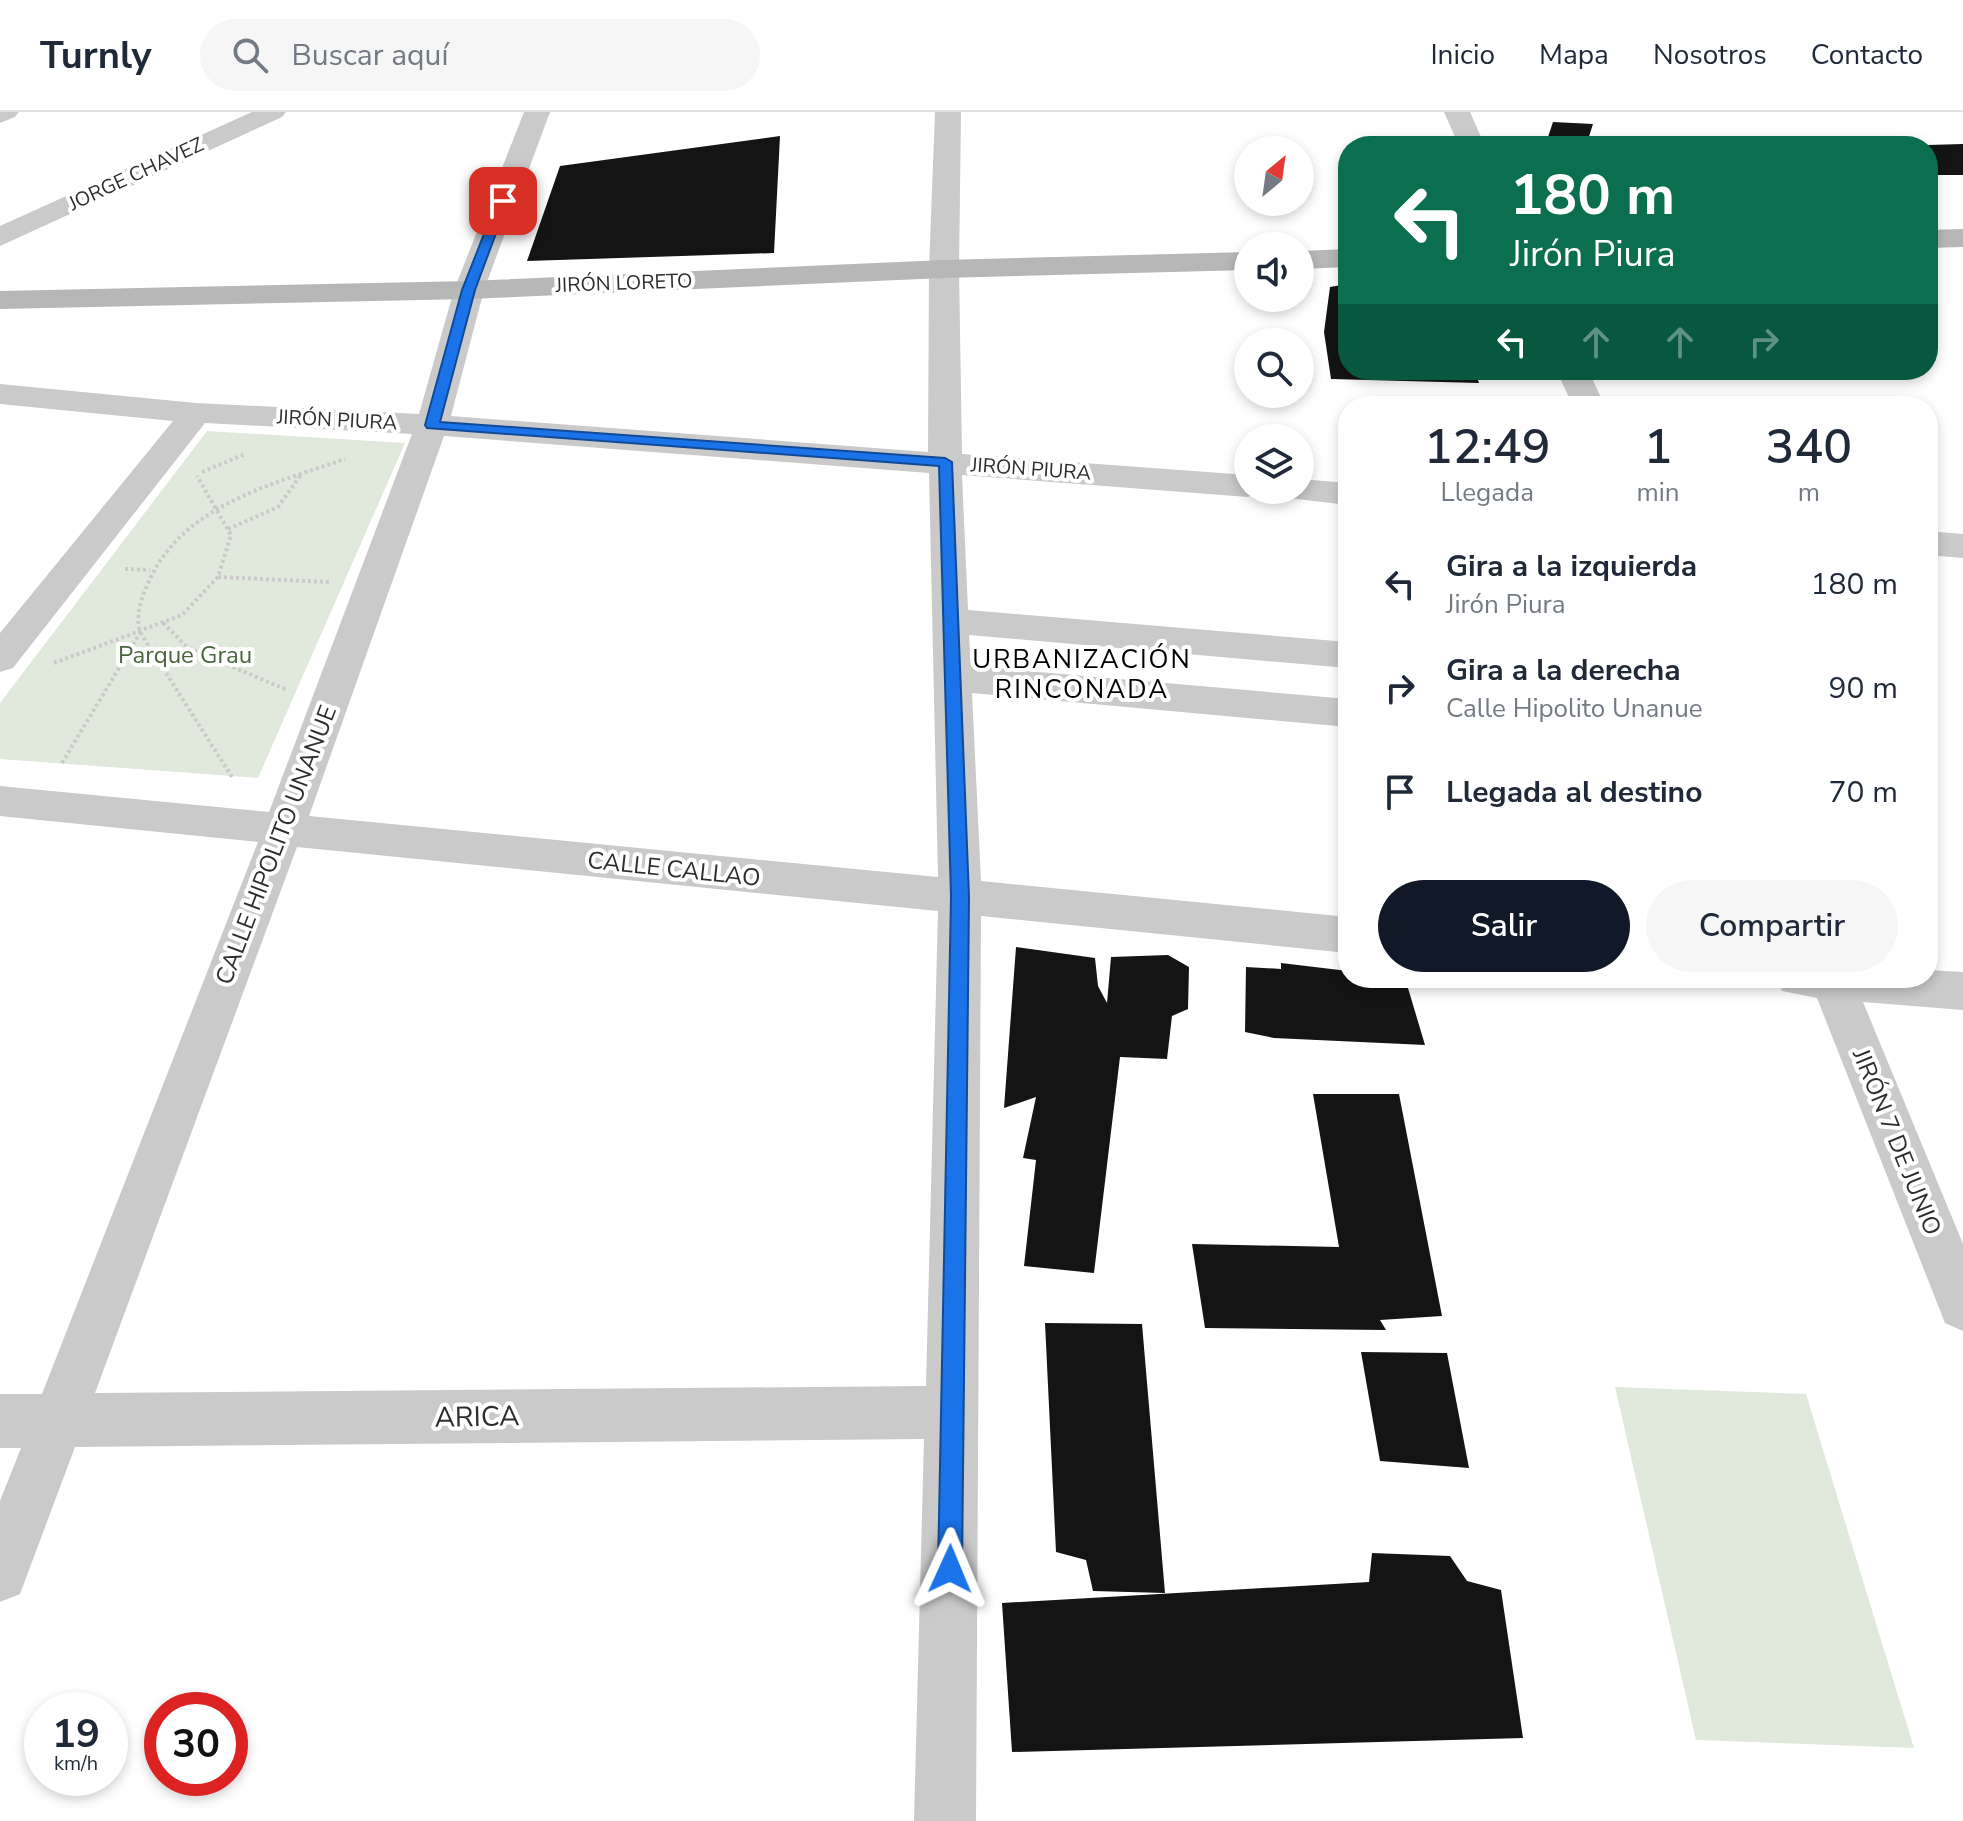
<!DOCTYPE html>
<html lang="es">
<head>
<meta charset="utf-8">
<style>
  :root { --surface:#fff; --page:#f6f6f7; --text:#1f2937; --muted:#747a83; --line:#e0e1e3; --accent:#111827 }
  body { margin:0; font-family:"Nunito Sans",sans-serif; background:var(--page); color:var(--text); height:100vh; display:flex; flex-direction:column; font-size:30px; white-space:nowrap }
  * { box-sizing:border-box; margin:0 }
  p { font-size:26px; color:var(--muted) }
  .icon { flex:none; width:44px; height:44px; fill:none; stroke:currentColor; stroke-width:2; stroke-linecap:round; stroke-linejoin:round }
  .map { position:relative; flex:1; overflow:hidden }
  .drawer { position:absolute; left:1338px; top:284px; width:600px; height:592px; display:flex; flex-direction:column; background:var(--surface); border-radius:32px; box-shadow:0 4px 12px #0003 }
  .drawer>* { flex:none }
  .hud { position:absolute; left:1338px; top:24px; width:600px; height:244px; border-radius:32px; box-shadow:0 4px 12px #0003; background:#0b6e4f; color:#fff; overflow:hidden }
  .needle { width:52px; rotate:29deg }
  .buttons { position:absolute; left:1234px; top:24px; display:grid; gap:16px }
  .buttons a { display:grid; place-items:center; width:80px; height:80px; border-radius:50%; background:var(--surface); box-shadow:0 4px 12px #0003; font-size:40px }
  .speed { position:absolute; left:24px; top:1580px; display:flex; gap:16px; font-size:40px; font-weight:700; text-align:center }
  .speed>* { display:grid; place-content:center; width:104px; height:104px; border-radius:50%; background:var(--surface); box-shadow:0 4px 12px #0003; line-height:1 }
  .speed small { font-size:20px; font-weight:400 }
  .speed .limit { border:12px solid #d22; background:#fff; color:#111 }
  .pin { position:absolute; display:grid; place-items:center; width:68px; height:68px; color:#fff; margin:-34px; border-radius:16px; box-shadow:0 4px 12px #0006 }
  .me { position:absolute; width:88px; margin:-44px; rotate:1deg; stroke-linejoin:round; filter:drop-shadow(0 0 6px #0008) }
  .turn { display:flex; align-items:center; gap:28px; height:168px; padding:0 40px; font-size:36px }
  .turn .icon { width:104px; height:104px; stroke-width:2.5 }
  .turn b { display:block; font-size:56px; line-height:68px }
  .lanes { display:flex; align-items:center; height:76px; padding:0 40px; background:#0003; justify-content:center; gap:40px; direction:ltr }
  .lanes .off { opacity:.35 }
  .eta { display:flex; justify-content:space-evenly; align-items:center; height:136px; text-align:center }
  .eta b { font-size:48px; font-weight:600; line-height:56px }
  .action { display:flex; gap:16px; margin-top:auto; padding:16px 40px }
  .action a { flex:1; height:92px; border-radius:48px; background:var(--accent); color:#fff; font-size:32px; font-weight:600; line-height:92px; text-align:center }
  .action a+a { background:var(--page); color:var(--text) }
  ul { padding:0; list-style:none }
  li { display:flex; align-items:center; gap:24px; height:104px; padding:0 40px }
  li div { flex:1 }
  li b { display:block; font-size:30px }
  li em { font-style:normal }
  header { display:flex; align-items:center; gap:48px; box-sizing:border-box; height:112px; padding:0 40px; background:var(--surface); border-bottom:2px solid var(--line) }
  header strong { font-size:38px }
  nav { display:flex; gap:44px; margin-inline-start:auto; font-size:28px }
  .search { width:560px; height:72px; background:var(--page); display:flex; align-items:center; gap:20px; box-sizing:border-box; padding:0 28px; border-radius:44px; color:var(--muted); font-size:30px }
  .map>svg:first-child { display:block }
  .green { fill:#e0e9db }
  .building { fill:#141414 }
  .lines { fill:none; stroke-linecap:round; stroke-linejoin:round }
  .path { stroke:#cacaca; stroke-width:4; stroke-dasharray:3 3; stroke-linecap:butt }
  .street { fill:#cacaca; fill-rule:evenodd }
  .secondary { fill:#b7b7b7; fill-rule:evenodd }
  .route { fill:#1a73e8; stroke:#114b97; stroke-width:2 }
  .labels { text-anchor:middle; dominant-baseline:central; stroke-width:8; stroke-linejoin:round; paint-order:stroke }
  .far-street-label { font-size:20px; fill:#2d2d2d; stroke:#fff }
  .park-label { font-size:24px; fill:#49653d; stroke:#fff }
  .street-label { font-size:24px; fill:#2d2d2d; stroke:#fff }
  .neighbourhood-label { font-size:26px; letter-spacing:2px; fill:#000; stroke:#fff }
  .near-street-label { font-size:28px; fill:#2d2d2d; stroke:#fff }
</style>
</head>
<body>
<header>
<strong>Turnly</strong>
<div class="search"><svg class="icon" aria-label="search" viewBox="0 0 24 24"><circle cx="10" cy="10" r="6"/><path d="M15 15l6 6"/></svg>Buscar aquí</div>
<nav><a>Inicio</a><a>Mapa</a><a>Nosotros</a><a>Contacto</a></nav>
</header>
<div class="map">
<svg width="1963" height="1709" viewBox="0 0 1963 1709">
  <rect width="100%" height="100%" fill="#fff"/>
  <!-- green -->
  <path class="green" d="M207 319 405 331 258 666 0 647V591Z
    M1615 1275 1806 1282 1914 1636 1696 1628Z"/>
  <!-- building -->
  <path class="building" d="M1553 10 1593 12 1586 34H1545Z
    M780 24 774 141 527 149 560 54Z
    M1963 32V63H1928V33Z
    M1348 172V258H1474L1479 271 1331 267 1324 220 1330 175Z
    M1016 835 1095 846 1098 874 1107 891 1111 845 1168 843 1189 855 1188 897 1172 904 1167 947 1120 945 1094 1161 1024 1154 1036 1048 1023 1046 1036 985 1004 996Z
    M1281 851 1348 859V866H1405L1425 933 1274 926 1245 920 1246 855 1281 857Z
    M1313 982H1399L1442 1204 1380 1208 1386 1218 1205 1216 1192 1132 1339 1135Z
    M1045 1211 1142 1212 1165 1481 1093 1479 1086 1448 1056 1440Z
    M1361 1240 1447 1241 1469 1356 1380 1349Z
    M1372 1441 1450 1444 1467 1469 1501 1478 1523 1626 1012 1640 1002 1491 1369 1470Z"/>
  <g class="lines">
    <!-- path -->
    <path class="path" d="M202 360 245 342
      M228 417 278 395 300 364
      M125 457 150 458
      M218 465 329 470
      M163 511 188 536 287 578
      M54 551 182 503 218 465 231 423 197 364
      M62 651 140 521
      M232 665 140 520C135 501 142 484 150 467 185 392 274 372 345 347"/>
    <!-- street -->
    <path class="street" d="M0 0H19L15 5 0 11Z
      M252 0H286L282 5 0 134V114Z
      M524 0H550L484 178 451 304 928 340 929 157 935 0H961L959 157 962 342 1248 363V378H1262L1248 385 962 363 968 498 1348 530V556L969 523 971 554 1348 587V615L972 581 981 769 1348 805V841L981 804 976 1709H914L924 1327 75 1335 20 1482 0 1490V1389L21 1336H0V1282H42L258 730 0 704V674L269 700 412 322 205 311 13 556 0 560V521L173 309 0 292V272L196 291 419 302 454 178ZM444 324 929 361 938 765 309 704ZM297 735 938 799 926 1274 95 1281Z
      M1444 0H1470L1485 34H1459Z
      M1556 258H1588L1605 294H1573Z
      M1300 367 1348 371V393L1288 386 1283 378H1300Z
      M1928 419 1963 422V446L1928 443Z
      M1928 858 1963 860V898L1863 890 1963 1132V1219L1945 1211 1817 886 1782 879 1776 866H1928Z"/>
    <!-- secondary -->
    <path class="secondary" d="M1963 117V135L1928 136V118Z
      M1348 137V155L1300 157V139Z
      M1248 140V158L944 166 469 187 0 197V179L469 169 944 148Z"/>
  </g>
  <!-- route -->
  <path class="route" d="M503 85 508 89 475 178 440 310 945 346 952 350 969 785 962 1457 959 1466 950 1469 942 1466 938 1457 951 785 939 354 427 316 425 313 462 178 497 89Z"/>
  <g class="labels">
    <!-- far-street labels -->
    <g class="far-street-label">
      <text transform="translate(136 62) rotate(-25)">JORGE CHAVEZ</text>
      <text transform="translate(624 171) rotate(-2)">JIRÓN LORETO</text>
      <text transform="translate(337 308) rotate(3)">JIRÓN PIURA</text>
      <text transform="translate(1031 357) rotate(4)">JIRÓN PIURA</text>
    </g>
    <!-- park labels -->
    <g class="park-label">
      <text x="185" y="543">Parque Grau</text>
    </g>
    <!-- street labels -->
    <g class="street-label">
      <text transform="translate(276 733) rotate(-69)">CALLE HIPOLITO UNANUE</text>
      <text transform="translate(674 757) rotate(6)">CALLE CALLAO</text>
      <text transform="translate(1897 1030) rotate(68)">JIRÓN 7 DE JUNIO</text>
    </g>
    <!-- neighbourhood labels -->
    <g class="neighbourhood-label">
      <text x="1082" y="547">URBANIZACIÓN<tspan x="1082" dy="30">RINCONADA</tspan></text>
    </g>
    <!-- near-street labels -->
    <g class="near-street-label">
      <text transform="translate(477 1305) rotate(-1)">ARICA</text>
    </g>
  </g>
</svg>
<div class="buttons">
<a><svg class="needle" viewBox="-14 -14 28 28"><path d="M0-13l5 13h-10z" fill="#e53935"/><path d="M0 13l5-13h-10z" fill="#747a83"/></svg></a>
<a><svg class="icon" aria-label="sound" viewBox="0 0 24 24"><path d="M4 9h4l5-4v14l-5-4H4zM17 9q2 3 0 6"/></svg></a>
<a><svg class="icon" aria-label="search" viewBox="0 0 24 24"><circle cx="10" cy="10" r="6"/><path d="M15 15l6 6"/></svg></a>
<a><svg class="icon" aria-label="layers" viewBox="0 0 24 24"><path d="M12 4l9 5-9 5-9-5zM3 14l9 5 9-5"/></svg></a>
</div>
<div class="speed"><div>19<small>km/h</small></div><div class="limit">30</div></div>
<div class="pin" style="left:503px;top:89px;background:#d93025"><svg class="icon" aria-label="arrive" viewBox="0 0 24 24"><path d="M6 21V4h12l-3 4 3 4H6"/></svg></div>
<svg class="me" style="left:950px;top:1457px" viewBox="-20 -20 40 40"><path d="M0-17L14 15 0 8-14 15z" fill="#1a73e8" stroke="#fff" stroke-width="4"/></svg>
<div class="hud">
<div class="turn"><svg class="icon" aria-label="left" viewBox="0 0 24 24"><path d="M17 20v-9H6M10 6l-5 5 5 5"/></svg><div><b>180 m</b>Jirón Piura</div></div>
<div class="lanes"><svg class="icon" aria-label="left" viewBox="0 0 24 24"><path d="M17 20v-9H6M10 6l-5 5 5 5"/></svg><svg class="icon off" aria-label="ahead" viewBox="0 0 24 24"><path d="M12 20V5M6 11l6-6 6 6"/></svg><svg class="icon off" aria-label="ahead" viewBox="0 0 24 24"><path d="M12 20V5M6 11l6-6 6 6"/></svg><svg class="icon off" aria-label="right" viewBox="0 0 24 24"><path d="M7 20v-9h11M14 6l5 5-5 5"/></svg></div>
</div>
<section class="drawer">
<div class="eta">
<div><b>12:49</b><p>Llegada</p></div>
<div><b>1</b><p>min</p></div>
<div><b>340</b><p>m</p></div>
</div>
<ul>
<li><svg class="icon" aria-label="left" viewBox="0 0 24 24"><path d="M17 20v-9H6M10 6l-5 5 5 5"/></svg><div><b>Gira a la izquierda</b><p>Jirón Piura</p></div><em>180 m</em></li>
<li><svg class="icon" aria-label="right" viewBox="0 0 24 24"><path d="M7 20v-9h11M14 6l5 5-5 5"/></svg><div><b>Gira a la derecha</b><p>Calle Hipolito Unanue</p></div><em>90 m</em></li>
<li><svg class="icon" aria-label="arrive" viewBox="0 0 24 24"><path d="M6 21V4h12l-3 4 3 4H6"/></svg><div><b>Llegada al destino</b></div><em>70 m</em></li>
</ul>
<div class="action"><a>Salir</a><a>Compartir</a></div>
</section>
</div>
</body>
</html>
